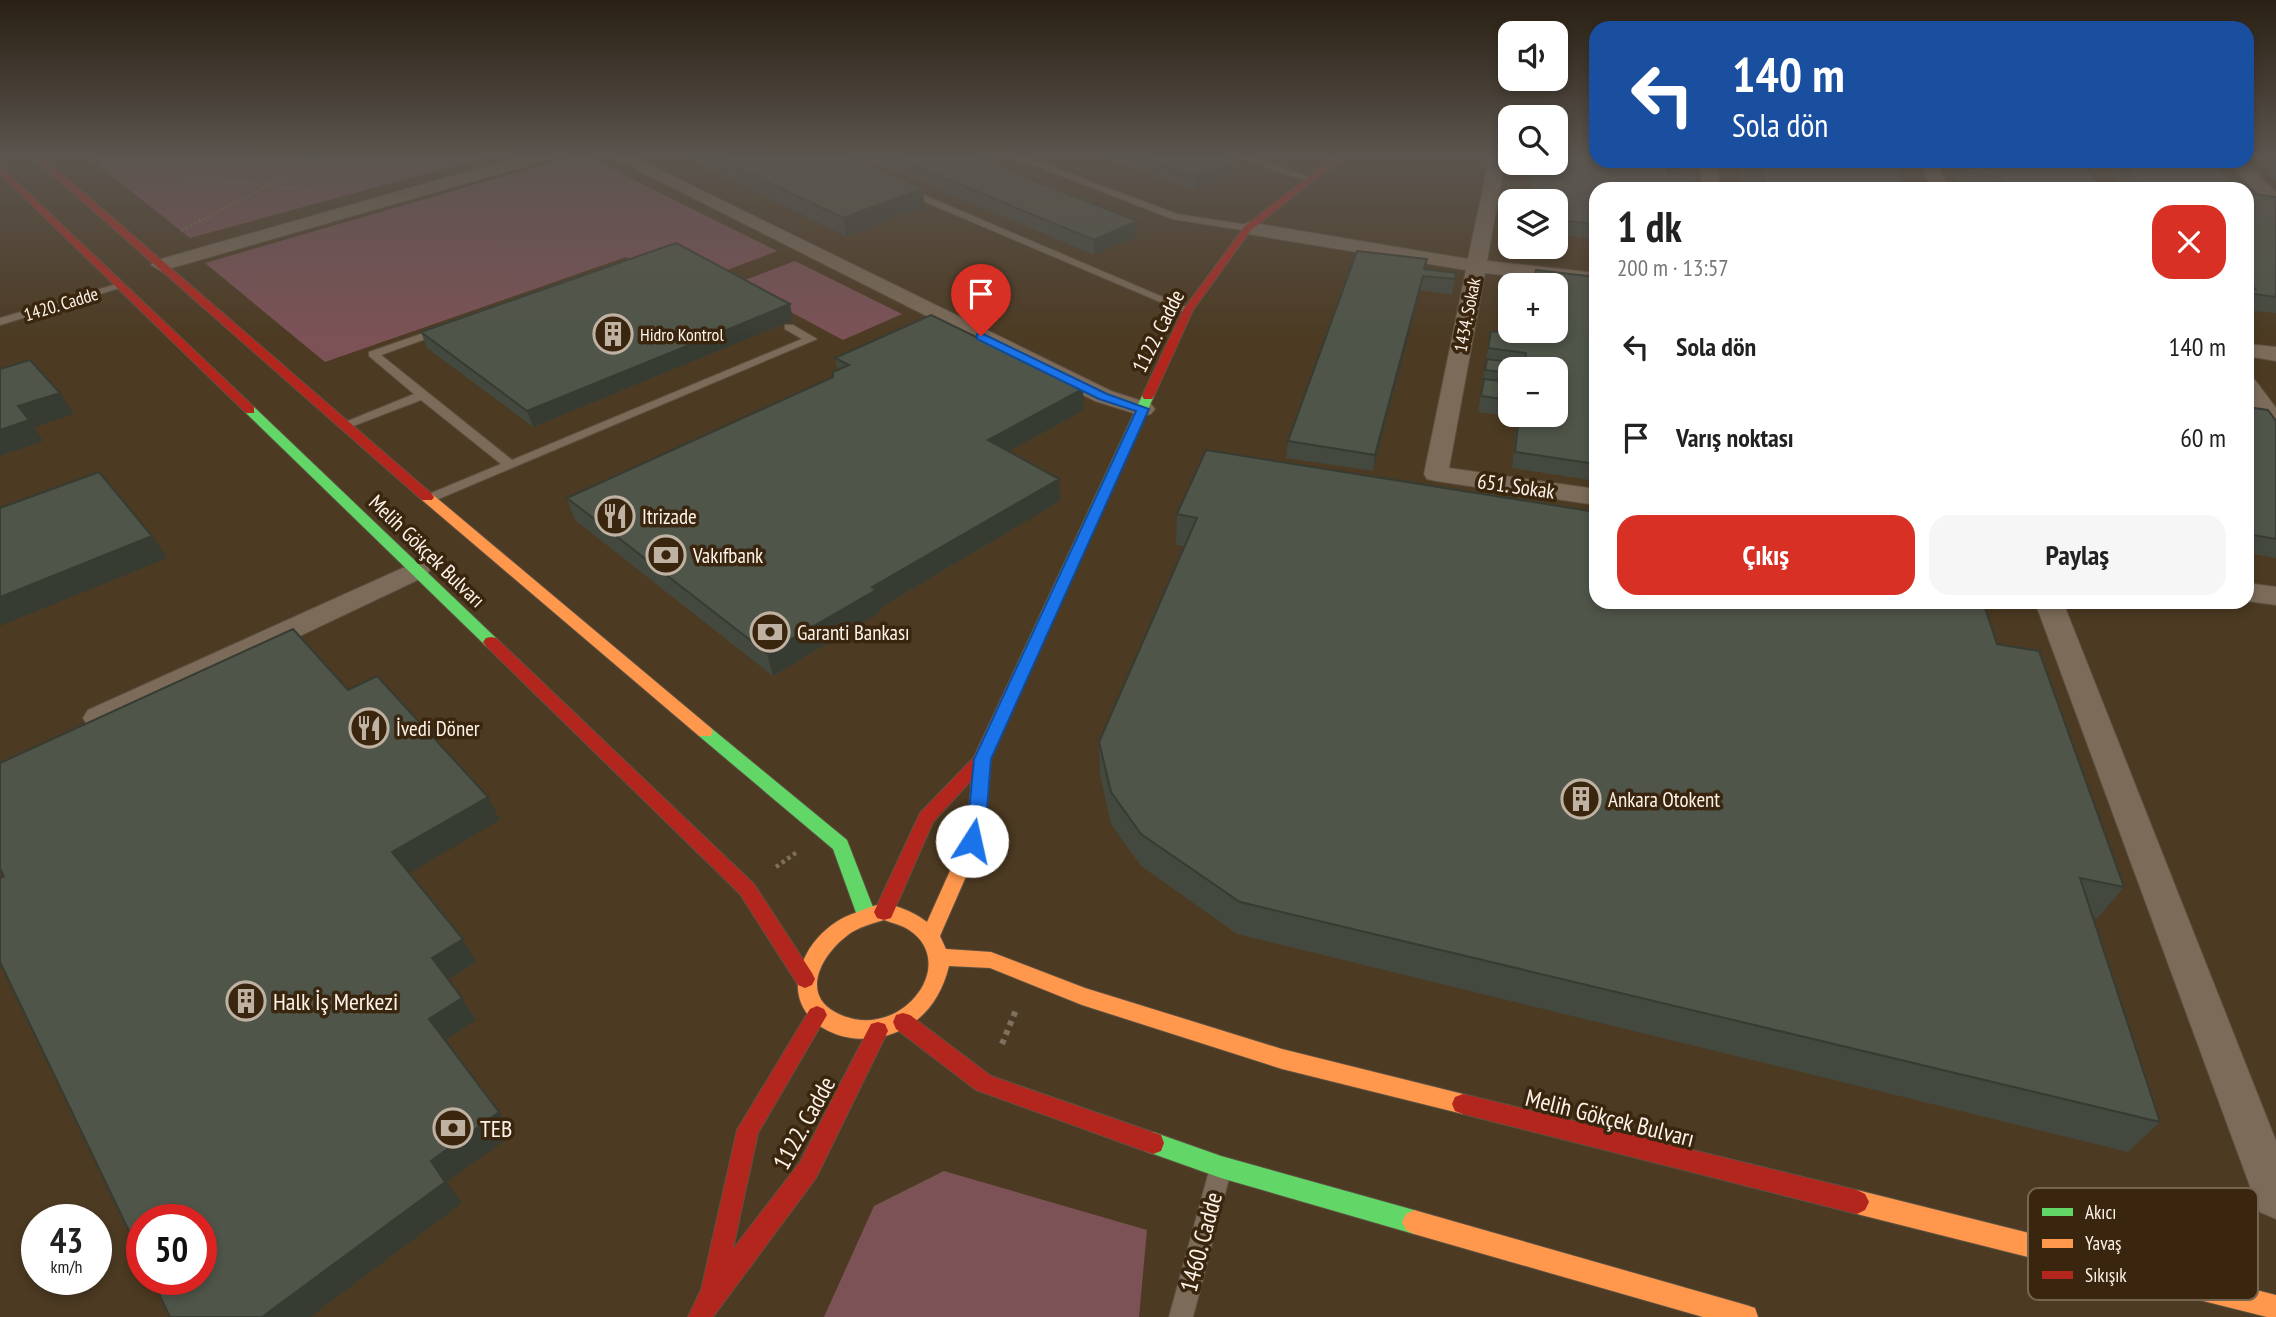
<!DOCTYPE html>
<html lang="tr">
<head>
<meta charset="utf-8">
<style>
  :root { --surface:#fff; --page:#f6f6f6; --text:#222; --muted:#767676; --accent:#d93025 }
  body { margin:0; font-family:"PT Sans Narrow",sans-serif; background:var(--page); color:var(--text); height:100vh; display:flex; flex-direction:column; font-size:26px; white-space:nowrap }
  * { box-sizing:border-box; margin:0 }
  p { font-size:23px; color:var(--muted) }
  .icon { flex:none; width:38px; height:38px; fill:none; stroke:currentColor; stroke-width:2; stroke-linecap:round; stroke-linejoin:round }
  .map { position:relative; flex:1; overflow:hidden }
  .details { position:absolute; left:1589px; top:182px; width:665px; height:427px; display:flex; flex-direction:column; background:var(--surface); border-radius:21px; box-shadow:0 4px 10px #0003 }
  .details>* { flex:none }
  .top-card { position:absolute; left:1589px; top:21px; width:665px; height:147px; border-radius:21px; box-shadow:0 4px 10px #0003; background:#1a4fa0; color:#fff; overflow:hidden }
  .buttons { position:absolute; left:1498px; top:21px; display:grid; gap:14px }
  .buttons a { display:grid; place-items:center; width:70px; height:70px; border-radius:14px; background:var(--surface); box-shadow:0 4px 10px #0003; font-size:35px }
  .speed { position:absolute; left:21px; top:1204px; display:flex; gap:14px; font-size:35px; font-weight:700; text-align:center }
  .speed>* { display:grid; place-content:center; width:91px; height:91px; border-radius:50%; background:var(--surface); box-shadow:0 4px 10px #0003; line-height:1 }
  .speed small { font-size:18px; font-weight:400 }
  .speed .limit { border:10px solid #d22; background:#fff; color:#111 }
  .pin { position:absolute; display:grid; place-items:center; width:60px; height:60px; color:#fff; margin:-72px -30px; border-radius:50% 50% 50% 0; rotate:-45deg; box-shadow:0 0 7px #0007 }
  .pin .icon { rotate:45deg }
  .me { position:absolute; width:77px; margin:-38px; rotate:10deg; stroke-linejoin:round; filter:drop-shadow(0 0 5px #0008) }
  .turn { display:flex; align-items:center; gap:24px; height:147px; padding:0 28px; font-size:32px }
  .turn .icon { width:91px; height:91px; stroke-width:2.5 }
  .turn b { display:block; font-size:49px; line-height:60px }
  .round { display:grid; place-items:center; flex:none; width:74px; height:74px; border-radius:21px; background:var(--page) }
  .headline { display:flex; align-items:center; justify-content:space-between; height:119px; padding:0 28px }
  h1 { font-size:42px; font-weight:700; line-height:52px }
  .cta { display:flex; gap:14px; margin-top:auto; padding:14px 28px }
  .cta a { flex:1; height:80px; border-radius:21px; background:var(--accent); color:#fff; font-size:28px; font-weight:700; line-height:80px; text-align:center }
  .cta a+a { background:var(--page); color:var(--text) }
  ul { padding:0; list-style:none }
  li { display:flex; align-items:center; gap:21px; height:91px; padding:0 28px }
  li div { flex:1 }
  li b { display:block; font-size:26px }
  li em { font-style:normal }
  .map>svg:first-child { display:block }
  .green { fill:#7c5257 }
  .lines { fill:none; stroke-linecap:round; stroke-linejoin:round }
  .lane-casing { stroke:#5d5142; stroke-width:2 }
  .street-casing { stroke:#5d5142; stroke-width:2 }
  .fast-casing { stroke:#5d5142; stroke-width:2 }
  .slow-casing { stroke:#5d5142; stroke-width:2 }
  .jam-casing { stroke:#5d5142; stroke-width:2 }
  .path-far2 { stroke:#7e705f; stroke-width:2.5; stroke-dasharray:2.5 2.5; stroke-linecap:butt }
  .path-far1 { stroke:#7e705f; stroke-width:4.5; stroke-dasharray:3.5 3.5; stroke-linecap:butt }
  .path { stroke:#7e705f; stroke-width:6; stroke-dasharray:5 5; stroke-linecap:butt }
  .lane { fill:#7c6b58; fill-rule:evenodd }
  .street { fill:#7c6b58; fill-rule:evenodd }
  .fast { fill:#63d668; fill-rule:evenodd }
  .slow { fill:#ff974d; fill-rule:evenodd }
  .jam { fill:#b3261e; fill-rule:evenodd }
  .wall { fill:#44493f; fill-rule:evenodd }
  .shaded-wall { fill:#373c33 }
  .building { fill:#4f5549; stroke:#373c33; stroke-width:2 }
  .route { fill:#1a73e8; stroke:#114b97; stroke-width:2 }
  .labels { text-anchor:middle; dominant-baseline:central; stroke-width:7; stroke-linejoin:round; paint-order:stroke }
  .far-street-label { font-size:18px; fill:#fef3e8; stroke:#3a260f }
  .far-poi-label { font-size:18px; fill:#fef3e8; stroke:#3a260f; text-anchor:start }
  .street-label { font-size:21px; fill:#fef3e8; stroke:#3a260f }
  .poi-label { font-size:21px; fill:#fef3e8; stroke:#3a260f; text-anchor:start }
  .near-poi-label { font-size:24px; fill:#fef3e8; stroke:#3a260f; text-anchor:start }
  .near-street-label { font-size:24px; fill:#fef3e8; stroke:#3a260f }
  .key { fill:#3a260f; stroke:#756450; stroke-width:2 }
  .key-label { font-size:19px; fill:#fef3e8 }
</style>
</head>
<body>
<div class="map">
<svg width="2276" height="1317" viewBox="0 0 2276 1317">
  <rect width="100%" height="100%" fill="#4c3a22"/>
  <!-- green -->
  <path class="green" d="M85 155H494L190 238Z
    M586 156 777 251 717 274 642 265 626 257 325 362 205 263 569 157Z
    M795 261 902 314 843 340 737 283Z
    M944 1171 1147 1230 1139 1317H824L874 1206Z"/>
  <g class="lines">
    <!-- lane casing -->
    <g class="lane-casing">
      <path id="lane" d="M1008 155H1021L1177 214 1248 225 1253 228 1248 231 1172 219Z
        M1233 155H1247L1314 179 1306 181Z
        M904 189H910L1193 310 1184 312 904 193Z
        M117 284 126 286 0 325V318Z
        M785 325H793L817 339 429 503 422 499 424 496 501 464 421 400 348 428 344 429 338 425 414 394 369 356V352L441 327 445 328V332L381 355 512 460 802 339 785 329Z
        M1220 1160 1228 1163 1231 1171 1193 1317H1169L1209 1171 1212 1163Z"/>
    </g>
    <!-- street casing -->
    <g class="street-casing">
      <path id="street" d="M525 155H553L551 159 168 269 161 271 151 265 154 261Z
        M608 155H630L1111 391 1151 404 1155 409 1151 414 1143 416 1095 401Z
        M1490 155H1506L1487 261 1596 273V285L1485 273 1449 468 1596 489V505L1436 481 1427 479 1424 474 1466 270 1248 234 1239 228 1248 222 1468 259Z
        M1699 161H1715L1721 189H1703Z
        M1919 161H1935L1949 189H1931Z
        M2227 161H2244L2276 192V207L2270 206Z
        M2247 344 2276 347V361L2247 356Z
        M2247 378 2255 380 2276 408V431L2268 429 2247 401Z
        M416 562 426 564 430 570 426 576 110 726 99 729 88 726 83 718 88 710Z
        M2247 583 2276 587V605L2247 601Z
        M2035 602H2063L2276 1141V1219L2260 1212 2254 1197Z"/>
    </g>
    <!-- fast casing -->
    <g class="fast-casing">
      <path id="fast" d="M1148 392 1154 396 1031 669 1029 673H1017L1015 669 1142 396Z
        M250 406 254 407 496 638 499 642 496 646H486L246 413 244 410Z
        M705 726 711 728 847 840 876 915 873 921 866 923 859 921 833 849 699 736 697 732 699 728Z
        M1153 1132 1221 1156 1414 1210 1422 1214 1426 1222 1422 1230 1414 1234 1221 1178 1145 1151 1142 1143 1145 1135Z"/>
    </g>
    <!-- slow casing -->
    <g class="slow-casing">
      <path id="slow" d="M427 493 432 494 711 728 713 732 711 736H699L422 500 420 497 422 494Z
        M1023 664 1031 669 991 759 985 833 940 936 946 949 991 952 1085 988 1282 1049 1463 1094 1471 1097 1474 1104 1471 1111 1463 1114 1282 1069 1082 1005 990 968 949 966C921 1083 760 1044 806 955 815 937 833 921 852 914 861 911 873 905 883 904 896 904 917 914 927 922L967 833 973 759 1015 669ZM884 920C892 923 902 925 909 930 962 965 897 1046 835 1012 797 991 827 947 854 931 863 926 874 923 884 920Z
        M1857 1190 2276 1295V1317H2267L1857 1214 1849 1210 1845 1202 1849 1194Z
        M1414 1210 1746 1305 1755 1308 1758 1317H1703L1414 1234 1406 1230 1402 1222 1406 1214Z"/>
    </g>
    <!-- jam casing -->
    <g class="jam-casing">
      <path id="jam" d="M30 155H40L432 494 434 497 432 500H422Z
        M1336 155H1346L1251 230 1193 310 1154 396 1152 399H1144L1142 396 1183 310 1245 226Z
        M0 166 254 407V413H246L0 174Z
        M491 637 496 638 754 884 812 973 815 979 812 985 805 988 798 985 740 894 486 646 483 642 486 638Z
        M982 753 988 755 991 759 933 822 891 918 884 920 877 918 874 912 920 813 976 755Z
        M817 1006 824 1009 827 1015 758 1133 733 1249 800 1162 871 1024 878 1022 885 1024 888 1031 816 1178 713 1317H688L701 1290 737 1130 810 1009Z
        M903 1013 910 1015 991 1076 1161 1135 1164 1143 1161 1151 1153 1154 976 1090 896 1029 893 1022 896 1015Z
        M1463 1094 1857 1190 1865 1194 1869 1202 1865 1210 1857 1214 1463 1114 1455 1111 1452 1104 1455 1097Z"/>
    </g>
    <!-- path-far2 -->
    <path class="path-far2" d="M160 166 207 155
      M160 166 169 155
      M155 172 325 193
      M170 172 237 155
      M181 231 326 155"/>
    <!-- path-far1 -->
    <path class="path-far1" d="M776 867 797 852"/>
    <!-- path -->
    <path class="path" d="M1002 1044 1016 1010"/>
    <!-- lane -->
    <use href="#lane" class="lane"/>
    <!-- street -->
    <use href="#street" class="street"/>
    <!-- fast -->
    <use href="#fast" class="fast"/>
    <!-- slow -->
    <use href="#slow" class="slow"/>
    <!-- jam -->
    <use href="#jam" class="jam"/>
  </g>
  <!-- wall -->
  <path class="wall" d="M680 155H846L925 207 846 236Z
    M857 155H969L1137 236 1094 255Z
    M1096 155H1229V158L1236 161 1235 174 1195 191Z
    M2275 158H2276V181L2267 172Z
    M1739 161H1894L1906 189H1759L1758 185 1742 183Z
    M1977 161H2082L2102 189H1980L1961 187 1956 178 1962 165 1980 166Z
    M2102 161H2211L2238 189H2124Z
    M1532 163H1556L1667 173 1698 187V189H1596V239L1559 235 1558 249 1538 247H1556V201H1527Z
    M2247 193 2276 197V313L2247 310Z
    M1427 259 1425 269 1455 279 1452 295 1420 290 1373 471 1286 458 1288 441Z
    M1536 270 1596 277V481L1512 468 1517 417 1478 412 1491 331 1527 335V331H1556V285H1532ZM1510 369H1556V415H1510Z
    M793 320 533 427 427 348 421 332Z
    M835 358 1084 410 1008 452 1060 501 880 608V612L773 676 575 520 567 498 833 377 838 370Z
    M2247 392 2252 398 2247 405Z
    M2247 407 2276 421V558L2247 553Z
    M1177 514 1997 644 2124 887 2097 919 2094 918 2160 1122 2128 1152 1237 934 1141 866 1111 824 1100 774 1099 742 1184 546 1176 545Z"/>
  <!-- shaded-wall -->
  <path class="shaded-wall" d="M1236 161 1235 174 1195 191V177Z
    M923 189 925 207 846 236 843 218Z
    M1137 221V236L1094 255V240Z
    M1423 276 1420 290 1373 471 1375 455Z
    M790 304 793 320 533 427 527 411Z
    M1083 389 1084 410 990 462 988 440Z
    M60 393 74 414 34 427 43 441 0 456V430L18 406Z
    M1059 479 1060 501 880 608V612L773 676 767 653 872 587Z
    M152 536 167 558 0 626V597Z
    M488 797 500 820 406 875 392 852Z
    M463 939 476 962 446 981 432 958Z
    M462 998 476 1020 444 1041 429 1019Z
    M499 1112 514 1134 447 1182 462 1203 310 1317H262L431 1161Z"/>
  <!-- building -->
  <path class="building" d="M712 155H846L923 189 843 218Z
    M888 155H969L1137 221 1094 240Z
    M1133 155H1220L1236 161 1195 177Z
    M1556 155H1596V161H1666L1667 173 1697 176 1698 187 1668 184V189H1596V224L1556 220V201H1528L1533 163H1556Z
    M1745 161H1894L1906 189H1766L1762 171 1747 170Z
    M1990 161H2082L2102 189H2007L1999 177 1967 173 1962 165 1994 168Z
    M2120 161H2211L2238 189H2142Z
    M2247 193 2276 197V297L2247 293V289H2255L2247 280Z
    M1556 234H1559V244L1556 243Z
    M676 243 790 304 527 411 421 332Z
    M1357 251 1427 259 1424 269 1456 273 1455 279 1423 276 1375 455 1288 441Z
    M1536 270 1596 277V464L1515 452 1519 415H1556V369H1510V373L1485 370 1487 359 1525 364 1526 353 1488 348 1491 331 1528 336 1529 331H1556V285H1534Z
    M931 315 1083 389 988 440 1059 479 872 587 876 590 767 653 567 498 833 377V372L849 365 835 358Z
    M30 360 60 393 18 406 29 420 0 430V369Z
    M1484 379 1510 382V400L1481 396Z
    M2247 407 2268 410 2276 421V539L2247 534Z
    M1206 450 1596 512V602H1983L1997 644 2039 651 2124 887 2080 878 2160 1122 1240 902 1141 834 1111 792 1099 742 1197 518 1177 514Z
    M99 472 152 536 0 597V508Z
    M293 629 348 690 377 676 488 797 392 852 463 939 432 958 462 998 429 1019 499 1112 431 1161 445 1182 262 1317H170L152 1279H201V1220H142V1258L0 962V878L4 876 0 869V763Z"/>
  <!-- sky -->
  <linearGradient id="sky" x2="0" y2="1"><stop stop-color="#2a2013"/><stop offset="0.46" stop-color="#5b554f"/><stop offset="1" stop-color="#5b554f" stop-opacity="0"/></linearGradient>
  <rect width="2276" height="340" fill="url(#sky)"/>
  <!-- route -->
  <path class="route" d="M981 333 1107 394 1149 409 991 759 985 833 979 846 972 848 966 846 963 841 967 833 974 759 1136 411 1099 399 977 339V334Z"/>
  <!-- icons -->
  <defs>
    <g id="building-ring" transform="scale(2.0125)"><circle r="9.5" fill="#3a260f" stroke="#c0b2a3" stroke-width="1.5"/><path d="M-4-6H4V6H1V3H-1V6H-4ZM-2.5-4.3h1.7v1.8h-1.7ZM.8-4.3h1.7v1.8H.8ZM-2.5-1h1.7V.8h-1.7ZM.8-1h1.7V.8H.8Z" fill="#c0b2a3"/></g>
    <g id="restaurant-ring" transform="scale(2.0125)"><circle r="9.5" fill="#3a260f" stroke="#c0b2a3" stroke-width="1.5"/><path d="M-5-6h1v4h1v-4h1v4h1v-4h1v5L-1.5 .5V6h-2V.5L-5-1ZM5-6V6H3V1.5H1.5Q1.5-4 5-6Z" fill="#c0b2a3"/></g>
    <g id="bank-ring" transform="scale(2.0125)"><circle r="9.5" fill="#3a260f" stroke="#c0b2a3" stroke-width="1.5"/><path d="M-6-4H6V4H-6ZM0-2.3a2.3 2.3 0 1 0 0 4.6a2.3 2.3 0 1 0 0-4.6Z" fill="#c0b2a3"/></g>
  </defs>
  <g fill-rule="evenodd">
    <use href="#building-ring" x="613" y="334"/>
    <use href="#restaurant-ring" x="615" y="516"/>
    <use href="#bank-ring" x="666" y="555"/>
    <use href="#bank-ring" x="770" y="632"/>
    <use href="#restaurant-ring" x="369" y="728"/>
    <use href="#building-ring" x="1581" y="799"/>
    <use href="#building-ring" x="246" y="1001"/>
    <use href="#bank-ring" x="453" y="1128"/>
  </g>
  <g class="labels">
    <!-- far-street labels -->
    <g class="far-street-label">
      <text transform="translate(61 304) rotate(-17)">1420. Cadde</text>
      <text transform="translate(1467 315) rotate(-79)">1434. Sokak</text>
    </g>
    <!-- far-poi labels -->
    <g class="far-poi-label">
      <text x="640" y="334">Hidro Kontrol</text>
    </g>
    <!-- street labels -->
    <g class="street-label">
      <text transform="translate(1158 331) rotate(-63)">1122. Cadde</text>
      <text transform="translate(1516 486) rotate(8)">651. Sokak</text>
      <text transform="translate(427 551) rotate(44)">Melih Gökçek Bulvarı</text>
    </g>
    <!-- poi labels -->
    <g class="poi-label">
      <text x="642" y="516">Itrizade</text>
      <text x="693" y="555">Vakıfbank</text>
      <text x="797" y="632">Garanti Bankası</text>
      <text x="396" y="728">İvedi Döner</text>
      <text x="1608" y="799">Ankara Otokent</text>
    </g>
    <!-- near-poi labels -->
    <g class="near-poi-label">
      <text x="273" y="1001">Halk İş Merkezi</text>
      <text x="480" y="1128">TEB</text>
    </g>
    <!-- near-street labels -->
    <g class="near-street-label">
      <text transform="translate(1610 1118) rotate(14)">Melih Gökçek Bulvarı</text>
      <text transform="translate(804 1123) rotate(-61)">1122. Cadde</text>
      <text transform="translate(1201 1242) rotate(-75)">1460. Cadde</text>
    </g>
  </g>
  <!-- legend -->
  <rect x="2028" y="1188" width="230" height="112" rx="10" class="key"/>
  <rect x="2042" y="1208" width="31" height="8" fill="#63d668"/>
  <rect x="2042" y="1239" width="31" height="9" fill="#ff974d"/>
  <rect x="2042" y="1271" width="31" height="8" fill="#b3261e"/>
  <g class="key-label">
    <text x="2085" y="1219">Akıcı</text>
    <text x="2085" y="1250">Yavaş</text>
    <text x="2085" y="1282">Sıkışık</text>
  </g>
</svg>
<div class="buttons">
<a><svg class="icon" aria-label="sound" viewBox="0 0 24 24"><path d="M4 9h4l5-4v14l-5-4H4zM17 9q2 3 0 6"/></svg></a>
<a><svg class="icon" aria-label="search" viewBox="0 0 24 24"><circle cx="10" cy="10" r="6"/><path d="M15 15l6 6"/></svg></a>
<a><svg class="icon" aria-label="layers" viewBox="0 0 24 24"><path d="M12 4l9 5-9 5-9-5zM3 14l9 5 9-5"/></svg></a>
<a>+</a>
<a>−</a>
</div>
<div class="speed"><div>43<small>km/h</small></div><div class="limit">50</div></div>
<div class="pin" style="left:981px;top:336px;background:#d93025"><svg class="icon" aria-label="arrive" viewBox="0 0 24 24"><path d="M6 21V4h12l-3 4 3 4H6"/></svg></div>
<svg class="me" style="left:972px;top:841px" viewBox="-20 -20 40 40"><circle r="19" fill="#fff"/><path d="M0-13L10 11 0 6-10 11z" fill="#1a73e8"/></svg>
<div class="top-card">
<div class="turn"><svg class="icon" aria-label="left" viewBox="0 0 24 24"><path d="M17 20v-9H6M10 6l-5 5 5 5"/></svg><div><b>140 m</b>Sola dön</div></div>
</div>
<section class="details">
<div class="headline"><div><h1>1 dk</h1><p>200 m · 13:57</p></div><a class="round" style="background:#d93025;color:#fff"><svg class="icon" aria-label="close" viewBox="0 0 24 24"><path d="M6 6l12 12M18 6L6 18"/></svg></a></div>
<ul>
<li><svg class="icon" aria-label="left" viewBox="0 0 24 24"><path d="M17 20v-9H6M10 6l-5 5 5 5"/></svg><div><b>Sola dön</b></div><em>140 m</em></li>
<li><svg class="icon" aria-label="arrive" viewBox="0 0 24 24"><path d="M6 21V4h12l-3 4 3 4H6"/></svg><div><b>Varış noktası</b></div><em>60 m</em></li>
</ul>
<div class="cta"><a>Çıkış</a><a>Paylaş</a></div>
</section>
</div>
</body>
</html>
